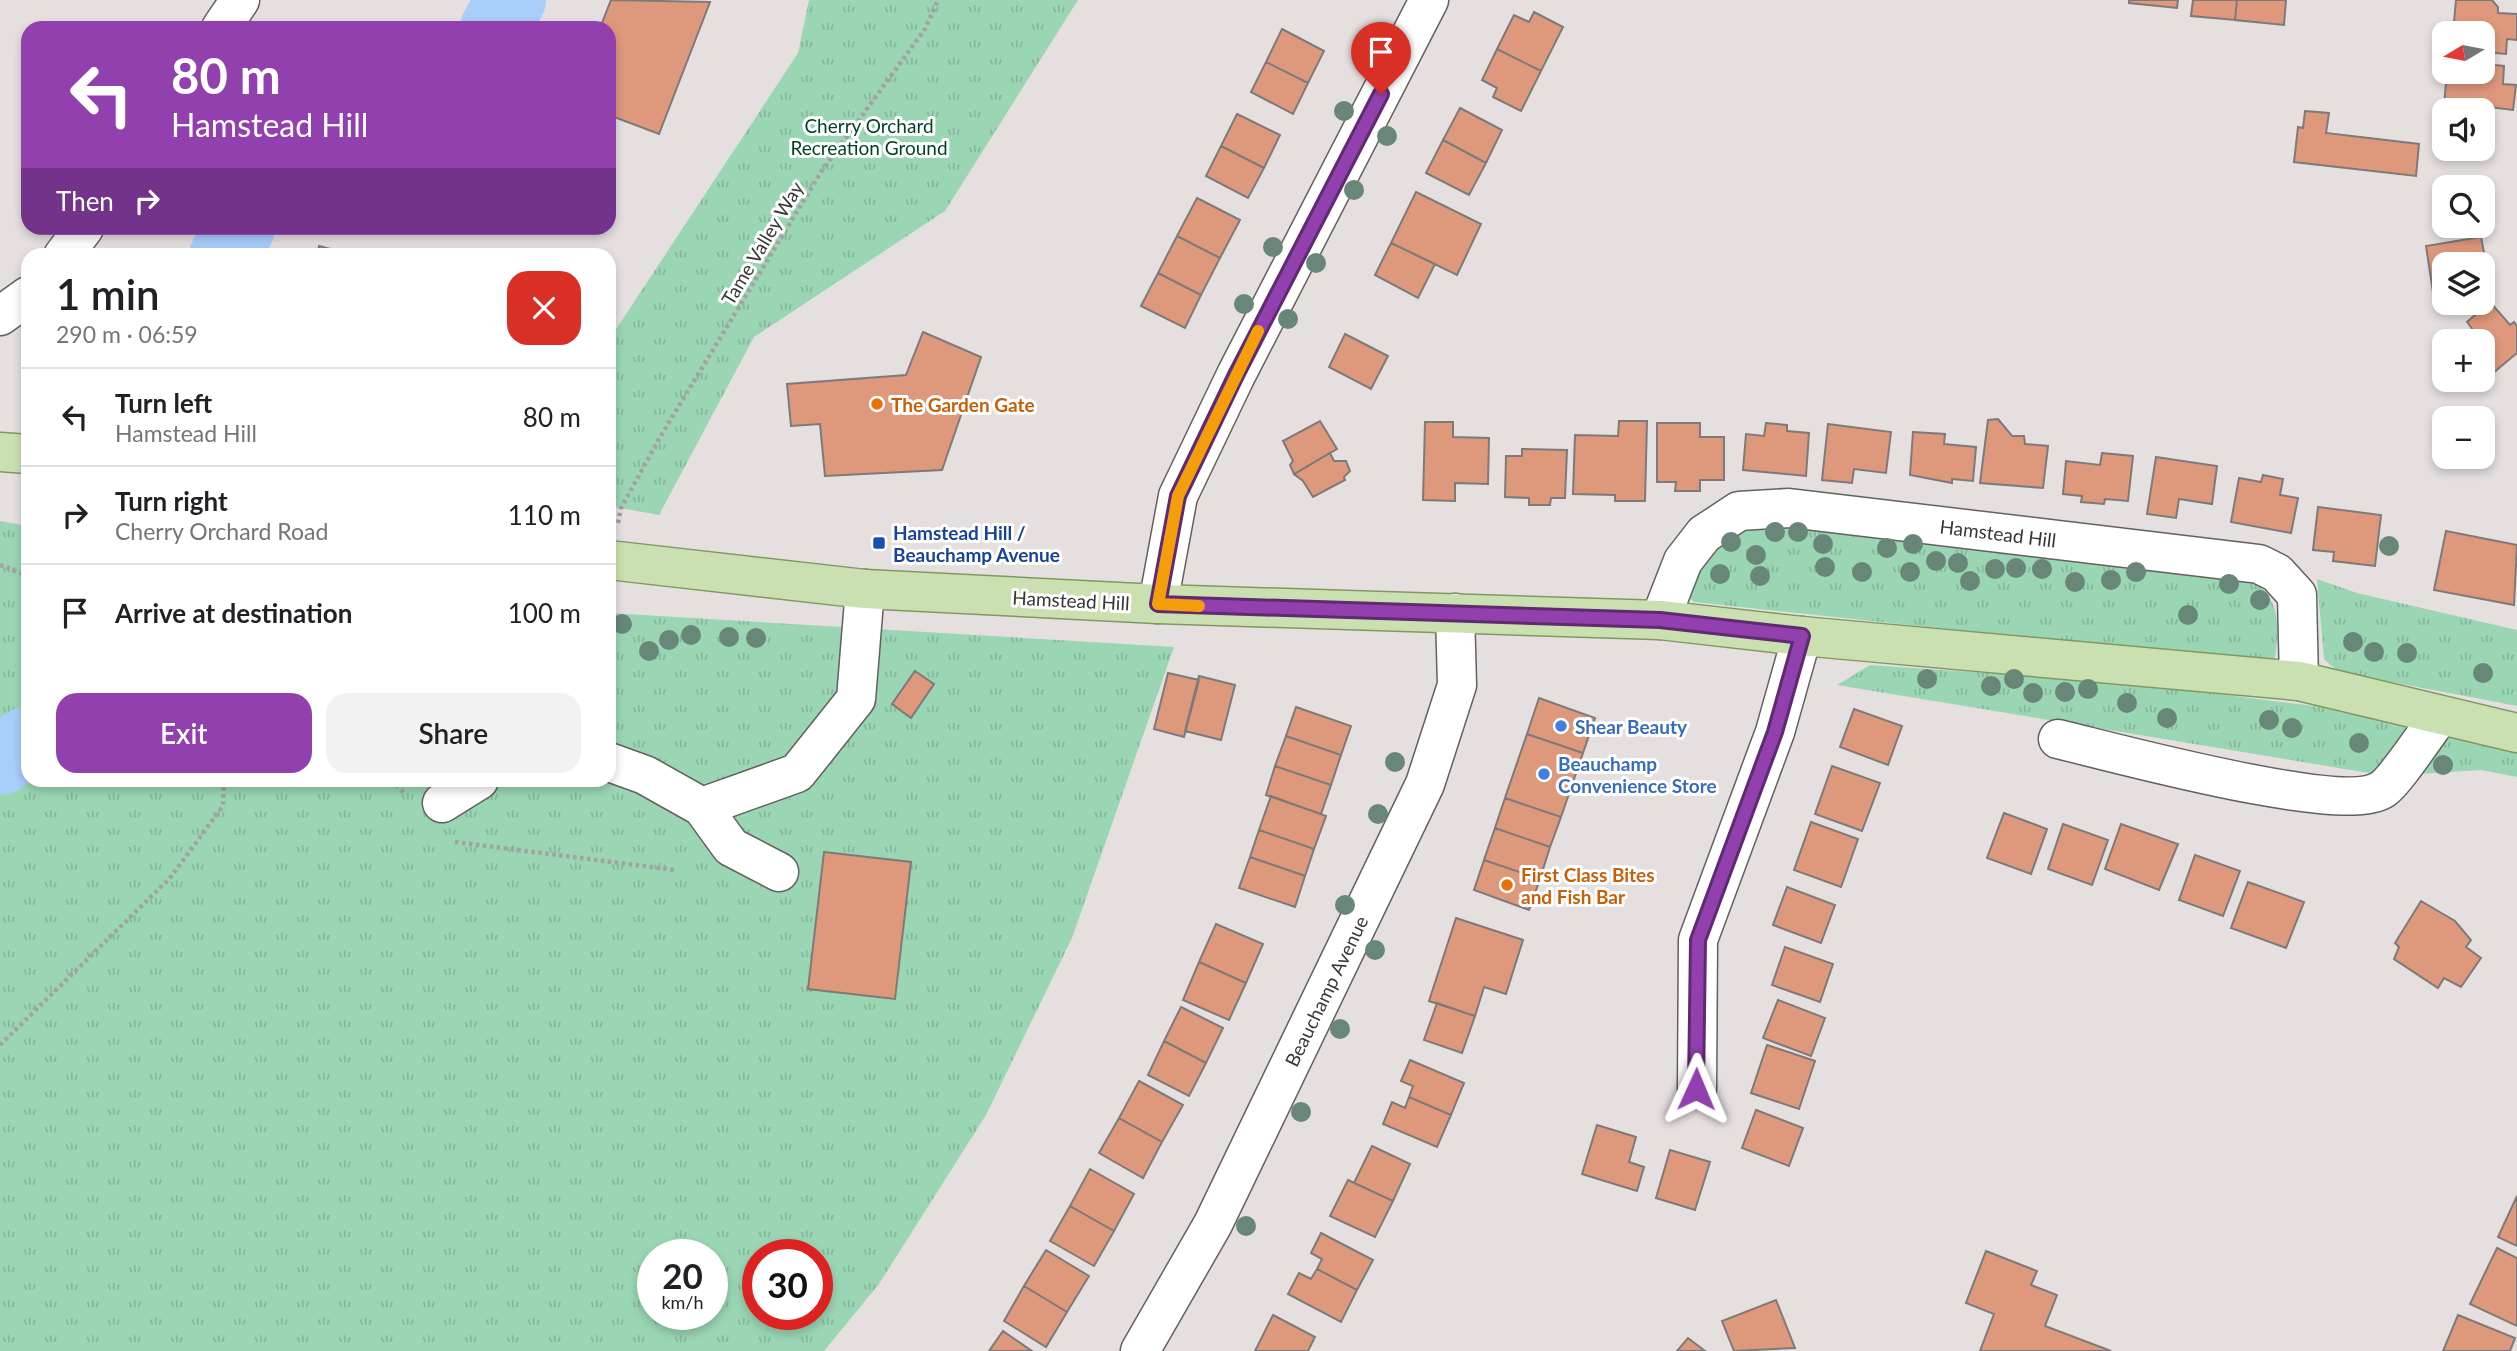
<!DOCTYPE html>
<html lang="en">
<head>
<meta charset="utf-8">
<style>
  :root { --surface:#fff; --page:#f2f2f2; --text:#202124; --muted:#757577; --line:#e0e0e0; --accent:#9240ae }
  body { margin:0; font-family:Lato,sans-serif; background:var(--page); color:var(--text); height:100vh; display:flex; flex-direction:column; font-size:26px; white-space:nowrap }
  * { box-sizing:border-box; margin:0 }
  p { font-size:23px; color:var(--muted) }
  .icon { flex:none; width:38px; height:38px; fill:none; stroke:currentColor; stroke-width:2; stroke-linecap:round; stroke-linejoin:round }
  .map { position:relative; flex:1; overflow:hidden }
  .side { position:absolute; left:21px; top:248px; width:595px; height:539px; display:flex; flex-direction:column; background:var(--surface); border-radius:21px; box-shadow:0 4px 10px #0003 }
  .side>* { flex:none }
  .hud { position:absolute; left:21px; top:21px; width:595px; height:214px; border-radius:21px; box-shadow:0 4px 10px #0003; background:#9240ae; color:#fff; overflow:hidden }
  .needle { width:46px; rotate:260deg }
  .buttons { position:absolute; left:2432px; top:21px; display:grid; gap:14px }
  .buttons a { display:grid; place-items:center; width:63px; height:63px; border-radius:14px; background:var(--surface); box-shadow:0 4px 10px #0003; font-size:35px }
  .speed { position:absolute; left:637px; top:1239px; display:flex; gap:14px; font-size:35px; font-weight:700; text-align:center }
  .speed>* { display:grid; place-content:center; width:91px; height:91px; border-radius:50%; background:var(--surface); box-shadow:0 4px 10px #0003; line-height:1 }
  .speed small { font-size:18px; font-weight:400 }
  .speed .limit { border:10px solid #d22; background:#fff; color:#111 }
  .pin { position:absolute; display:grid; place-items:center; width:60px; height:60px; color:#fff; margin:-72px -30px; border-radius:50% 50% 50% 0; rotate:-45deg; box-shadow:0 0 7px #0007 }
  .pin .icon { rotate:45deg }
  .me { position:absolute; width:77px; margin:-38px; rotate:1deg; stroke-linejoin:round; filter:drop-shadow(0 0 5px #0008) }
  .turn { display:flex; align-items:center; gap:24px; height:147px; padding:0 35px; font-size:32px }
  .turn .icon { width:91px; height:91px; stroke-width:2.5 }
  .turn b { display:block; font-size:49px; line-height:60px }
  .then { display:flex; align-items:center; height:66px; padding:0 35px; background:#0003; gap:14px; font-size:26px }
  .round { display:grid; place-items:center; flex:none; width:74px; height:74px; border-radius:21px; background:var(--page) }
  .head { display:flex; align-items:center; justify-content:space-between; height:119px; padding:0 35px }
  h1 { font-size:42px; font-weight:600; line-height:52px }
  .button { display:flex; gap:14px; margin-top:auto; padding:14px 35px }
  .button a { flex:1; height:80px; border-radius:21px; background:var(--accent); color:#fff; font-size:28px; font-weight:600; line-height:80px; text-align:center }
  .button a+a { background:var(--page); color:var(--text) }
  ul { padding:0; list-style:none }
  li { display:flex; align-items:center; gap:21px; height:98px; padding:0 35px; border-top:2px solid var(--line) }
  li div { flex:1 }
  li b { display:block; font-size:26px }
  li em { font-style:normal }
  .map>svg:first-child { display:block }
  .grass { fill:url(#grass-tufts); fill-rule:evenodd }
  .lines { fill:none; stroke-linecap:round; stroke-linejoin:round }
  .river { stroke:#a9cefa; stroke-width:70 }
  .building { fill:#de987c; stroke:#7e7a79; stroke-width:2 }
  .minor-casing { stroke:#63605e; stroke-width:41 }
  .major-casing { stroke:#819864; stroke-width:41 }
  .path { stroke:#a5a1a1; stroke-width:4.5; stroke-dasharray:3.5 3.5; stroke-linecap:butt }
  .minor { stroke:#fff; stroke-width:38 }
  .major { stroke:#cbe0b0; stroke-width:38 }
  .tree { fill:#688779 }
  .route-casing { stroke:#5f2a71; stroke-width:18 }
  .route { stroke:#9240ae; stroke-width:12 }
  .slow { stroke:#f59e0b; stroke-width:12 }
  .food-dot { fill:#e8710a; stroke:#fff; stroke-width:2.5 }
  .transit-dot { fill:#1a4fb4; stroke:#fff; stroke-width:2.5 }
  .shop-dot { fill:#3f7fe0; stroke:#fff; stroke-width:2.5 }
  .labels { text-anchor:middle; dominant-baseline:central; stroke-width:6; stroke-linejoin:round; paint-order:stroke }
  .park-label { font-size:19px; fill:#013f26; stroke:#fff }
  .street-label { font-size:19px; fill:#383636; stroke:#fff }
  .food-label { font-size:19px; font-weight:bold; fill:#c56008; stroke:#fff; text-anchor:start }
  .transit-label { font-size:19px; font-weight:bold; fill:#164399; stroke:#fff; text-anchor:start }
  .shop-label { font-size:19px; font-weight:bold; fill:#366cbe; stroke:#fff; text-anchor:start }
</style>
</head>
<body>
<div class="map">
<svg width="2517" height="1351" viewBox="0 0 2517 1351">
  <defs>
    <pattern id="grass-tufts" width="24" height="20" patternUnits="userSpaceOnUse" patternTransform="scale(1.75)"><rect width="24" height="20" fill="#9ad6b4"/><path d="M3 7l-1-3M5 7V3M7 7l1-3M15 17l-1-3M17 17v-4M19 17l1-3" fill="none" stroke="#85b89b"/></pattern>
  </defs>
  <rect width="100%" height="100%" fill="#e5e0df"/>
  <!-- grass -->
  <path class="grass" d="M809 0H1078L945 211 754 337 659 515 609 506V340L798 53Z
    M0 521 28 526V780H609V613L1174 647 1072 938 986 1115 879 1284 824 1351H0ZM653 1255H712V1314H653ZM758 1255H817V1314H758Z
    M1738 521 2246 575C2282 598 2280 625 2274 664L1694 602 1687 596 1695 564Z
    M2317 579 2357 593 2517 630V706L2339 672 2324 659Z
    M1870 665 2131 683 2346 710 2517 750V777L2481 770 2387 776 1837 685Z"/>
  <g class="lines">
    <!-- river -->
    <path class="river" d="M495 28 511 0
      M224 256 240 228
      M0 760 28 741"/>
  </g>
  <!-- building -->
  <path class="building" d="M611 0 710 2 659 134 609 115V28H600Z
    M2129 0H2178L2177 8 2129 3Z
    M2193 0H2237L2235 20 2191 16Z
    M2237 0H2286L2284 25 2235 20Z
    M2456 0H2492L2498 7V13L2517 14V40L2507 39 2506 54 2483 52V33H2453Z
    M1534 12 1563 27 1541 71 1497 49 1514 15 1529 22Z
    M1282 29 1324 51 1308 83 1266 62Z
    M1497 49 1541 71 1521 111 1493 97 1497 88 1482 80Z
    M1266 62 1308 83 1293 114 1251 92Z
    M2483 64 2504 66 2503 84 2516 85 2513 110 2472 105 2471 110H2445L2443 116 2447 72H2483Z
    M1460 108 1502 130 1486 163 1443 140Z
    M2305 111 2329 113 2326 133 2419 144 2416 176 2294 162 2298 127 2303 128Z
    M1237 114 1280 135 1264 168 1221 146Z
    M1443 140 1486 163 1469 195 1426 173Z
    M1221 146 1264 168 1248 198 1206 176Z
    M1416 192 1481 224 1457 275 1391 243Z
    M1197 198 1240 220 1220 258 1177 236Z
    M1177 236 1220 258 1201 295 1158 273Z
    M2481 237 2486 263 2445 264V290L2433 292 2426 246Z
    M1391 243 1435 264 1418 298 1375 275Z
    M319 246 357 256H317Z
    M1158 273 1201 295 1185 328 1141 306Z
    M2490 302 2510 325 2514 322 2517 326V353L2486 379 2483 375V341H2460L2473 330 2467 322Z
    M923 332 981 357 942 470 825 476 820 424 791 426 787 384 906 375Z
    M1345 334 1388 356 1371 389 1329 367Z
    M1998 419 2012 436H2024L2025 444 2048 446 2043 488 1980 483 1988 420Z
    M1320 421 1337 449 1294 474 1290 465 1293 461 1283 441Z
    M1619 421H1647L1645 501H1615V495L1573 494 1575 435 1618 436Z
    M1425 422H1453V437L1489 438 1488 484 1455 483V501L1423 500Z
    M1657 423H1700V437H1724V480H1700V491H1675L1676 482H1657Z
    M1766 423 1787 425V431L1809 433 1806 476 1743 470 1746 434 1764 436Z
    M1828 424 1891 432 1886 473 1854 469 1852 483 1822 480Z
    M1913 432 1945 434 1944 444 1976 447 1973 481 1952 479V483L1910 475Z
    M1522 449 1567 450 1565 498H1551L1550 505H1529V498L1505 497 1506 456H1522Z
    M1330 453 1334 461H1346L1350 471 1344 477 1345 480 1313 497 1303 481 1294 474Z
    M2102 453 2133 456 2128 501 2105 499 2104 504 2081 502 2082 496 2063 494 2066 461 2100 465Z
    M2156 457 2217 466 2212 504 2179 499 2176 518 2147 514Z
    M2263 475 2283 479 2280 495 2298 498 2291 533 2231 522 2239 478 2261 482Z
    M2318 507 2381 515 2375 566 2333 561 2334 552 2313 550Z
    M2446 531 2517 545 2514 605 2434 590Z
    M915 671 934 684 911 718 892 704Z
    M1168 673 1199 680 1184 737 1154 729Z
    M1199 676 1235 685 1221 740 1185 731Z
    M1539 698 1595 718 1583 753 1527 734Z
    M1296 707 1351 726 1341 755 1286 736Z
    M1854 709 1902 726 1888 765 1840 747Z
    M1527 734 1583 753 1561 817 1505 798Z
    M1286 736 1341 755 1331 785 1275 766Z
    M1275 766 1331 785 1321 814 1266 795Z
    M1832 766 1880 783 1862 831 1815 814Z
    M1271 796 1326 816 1314 849 1259 830Z
    M1505 798 1561 817 1550 847 1495 828Z
    M2004 813 2047 829 2031 874 1987 858Z
    M1811 822 1858 839 1841 887 1794 870Z
    M2063 824 2108 840 2092 885 2048 869Z
    M2121 824 2178 844 2159 890 2105 869Z
    M1495 828 1550 847 1540 879 1484 860Z
    M1259 830 1314 849 1305 876 1250 857Z
    M824 852 911 862 895 999 808 989Z
    M2195 855 2240 871 2223 916 2179 900Z
    M1250 857 1305 876 1295 907 1239 888Z
    M1484 860 1540 879 1529 910 1474 890Z
    M2248 882 2304 902 2286 948 2231 928Z
    M1787 887 1835 905 1821 943 1773 925Z
    M2421 901 2455 921 2471 940 2466 947 2481 958 2461 987 2444 978 2438 988 2394 959 2399 947 2395 943Z
    M1456 918 1523 940 1506 994 1484 987 1475 1016 1429 1001Z
    M1216 924 1263 944 1246 983 1199 962Z
    M1785 947 1833 964 1820 1002 1772 985Z
    M1199 962 1246 983 1229 1020 1183 1000Z
    M1778 1000 1825 1018 1811 1056 1763 1038Z
    M1437 1003 1475 1016 1462 1053 1424 1040Z
    M1181 1007 1223 1028 1206 1063 1164 1041Z
    M1164 1041 1206 1063 1189 1096 1148 1075Z
    M1767 1045 1815 1061 1799 1109 1751 1093Z
    M1410 1060 1464 1083 1451 1115 1409 1097 1413 1086 1401 1081Z
    M1139 1081 1183 1105 1162 1142 1119 1118Z
    M1409 1097 1451 1115 1437 1147 1383 1124 1392 1102 1405 1108Z
    M1756 1110 1803 1128 1789 1166 1742 1148Z
    M1119 1118 1162 1142 1143 1178 1099 1153Z
    M1597 1125 1636 1137 1629 1162 1644 1167 1637 1191 1582 1174Z
    M1372 1146 1410 1164 1393 1201 1354 1183Z
    M1670 1150 1710 1162 1695 1210 1656 1198Z
    M1090 1169 1134 1194 1114 1231 1070 1206Z
    M1348 1180 1393 1201 1375 1237 1330 1216Z
    M2517 1196V1246L2498 1237Z
    M1070 1206 1114 1231 1094 1266 1050 1241Z
    M1321 1233 1373 1260 1357 1290 1317 1269 1322 1259 1311 1253Z
    M2497 1248 2517 1258V1326L2470 1304Z
    M1046 1250 1089 1276 1067 1312 1024 1286Z
    M1986 1251 2037 1271 2031 1285 2057 1295 2045 1326 2111 1351H1980L1994 1314 1966 1303Z
    M1317 1269 1357 1290 1341 1322 1288 1294 1299 1273 1311 1279Z
    M1024 1286 1067 1312 1046 1347 1004 1321Z
    M1776 1300 1795 1348 1734 1351 1722 1321Z
    M1273 1315 1315 1337 1308 1351H1255Z
    M2458 1315 2515 1338 2510 1351H2443Z
    M1003 1331 1032 1351H989Z
    M1688 1338 1705 1351H1677Z"/>
  <g class="lines">
    <!-- minor casing -->
    <g class="minor-casing">
      <path id="minor" d="M221 28 240 0
        M63 256 84 228
        M0 316 28 296
        M1158 604 1178 496 1236 375 1429 0
        M1660 620 1683 561 1704 534 1739 511 1789 508 2259 564 2277 573 2297 595 2299 681
        M2058 739C2113 752 2345 816 2383 789 2396 780 2427 732 2439 717
        M609 762 645 775 702 807 797 773 856 699 865 589
        M442 803 479 780
        M702 807 731 847 779 872
        M1697 1089 1698 940 1775 732 1802 636
        M1140 1351 1213 1224 1425 784 1457 685 1455 613"/>
    </g>
    <!-- major casing -->
    <g class="major-casing">
      <path id="major" d="M0 452 28 454
        M609 560 865 589 1158 604 1660 620 1802 636 2299 681 2517 733"/>
    </g>
    <!-- path -->
    <path class="path" d="M618 523 621 508 660 437 821 172 925 29 938 0
      M0 565 28 576
      M391 780 406 795
      M455 842 675 870
      M0 1045 170 878 223 806 224 780"/>
    <!-- minor -->
    <use href="#minor" class="minor"/>
    <!-- major -->
    <use href="#major" class="major"/>
  </g>
  <!-- trees -->
  <g class="tree">
    <circle cx="1379" cy="42" r="10"/>
    <circle cx="1344" cy="111" r="10"/>
    <circle cx="1387" cy="136" r="10"/>
    <circle cx="1354" cy="190" r="10"/>
    <circle cx="1273" cy="247" r="10"/>
    <circle cx="1316" cy="263" r="10"/>
    <circle cx="1244" cy="304" r="10"/>
    <circle cx="1288" cy="319" r="10"/>
    <circle cx="1775" cy="532" r="10"/>
    <circle cx="1798" cy="532" r="10"/>
    <circle cx="1731" cy="542" r="10"/>
    <circle cx="1823" cy="544" r="10"/>
    <circle cx="1913" cy="544" r="10"/>
    <circle cx="2389" cy="546" r="10"/>
    <circle cx="1887" cy="548" r="10"/>
    <circle cx="1756" cy="555" r="10"/>
    <circle cx="1936" cy="561" r="10"/>
    <circle cx="1958" cy="563" r="10"/>
    <circle cx="1825" cy="567" r="10"/>
    <circle cx="2016" cy="568" r="10"/>
    <circle cx="1995" cy="569" r="10"/>
    <circle cx="2042" cy="569" r="10"/>
    <circle cx="1862" cy="572" r="10"/>
    <circle cx="1910" cy="572" r="10"/>
    <circle cx="2136" cy="572" r="10"/>
    <circle cx="1720" cy="574" r="10"/>
    <circle cx="1760" cy="576" r="10"/>
    <circle cx="2111" cy="580" r="10"/>
    <circle cx="1970" cy="581" r="10"/>
    <circle cx="2075" cy="582" r="10"/>
    <circle cx="2229" cy="584" r="10"/>
    <circle cx="2260" cy="600" r="10"/>
    <circle cx="2188" cy="615" r="10"/>
    <circle cx="622" cy="624" r="10"/>
    <circle cx="691" cy="635" r="10"/>
    <circle cx="729" cy="637" r="10"/>
    <circle cx="756" cy="638" r="10"/>
    <circle cx="669" cy="640" r="10"/>
    <circle cx="2353" cy="642" r="10"/>
    <circle cx="649" cy="651" r="10"/>
    <circle cx="2374" cy="652" r="10"/>
    <circle cx="2407" cy="653" r="10"/>
    <circle cx="2483" cy="673" r="10"/>
    <circle cx="1927" cy="679" r="10"/>
    <circle cx="2014" cy="679" r="10"/>
    <circle cx="1991" cy="686" r="10"/>
    <circle cx="2088" cy="689" r="10"/>
    <circle cx="2065" cy="692" r="10"/>
    <circle cx="2033" cy="693" r="10"/>
    <circle cx="2127" cy="703" r="10"/>
    <circle cx="2167" cy="718" r="10"/>
    <circle cx="2269" cy="720" r="10"/>
    <circle cx="2292" cy="728" r="10"/>
    <circle cx="2359" cy="743" r="10"/>
    <circle cx="1395" cy="762" r="10"/>
    <circle cx="2443" cy="765" r="10"/>
    <circle cx="1378" cy="814" r="10"/>
    <circle cx="1345" cy="905" r="10"/>
    <circle cx="1375" cy="950" r="10"/>
    <circle cx="1340" cy="1029" r="10"/>
    <circle cx="1301" cy="1112" r="10"/>
    <circle cx="1246" cy="1226" r="10"/>
  </g>
  <g class="lines">
    <!-- route casing -->
    <g class="route-casing">
      <path id="route" d="M1381 94 1236 375 1178 496 1158 604 1660 620 1802 636 1775 732 1698 940 1696 1089"/>
    </g>
    <!-- route -->
    <use href="#route" class="route"/>
    <!-- slow -->
    <path class="slow" d="M1199 606 1158 604 1178 496 1258 331"/>
  </g>
  <!-- markers -->
  <g class="food-dot">
    <circle cx="877" cy="404" r="7"/>
    <circle cx="1507" cy="885" r="7"/>
  </g>
  <rect class="transit-dot" x="872" y="536" width="14" height="14" rx="3.5"/>
  <g class="shop-dot">
    <circle cx="1561" cy="726" r="7"/>
    <circle cx="1544" cy="774" r="7"/>
  </g>
  <g class="labels">
    <!-- park labels -->
    <g class="park-label">
      <text x="869" y="125">Cherry Orchard<tspan x="869" dy="22">Recreation Ground</tspan></text>
    </g>
    <!-- street labels -->
    <g class="street-label">
      <text transform="translate(762 243) rotate(-59)">Tame Valley Way</text>
      <text transform="translate(1998 533) rotate(7)">Hamstead Hill</text>
      <text transform="translate(1071 600) rotate(3)">Hamstead Hill</text>
      <text transform="translate(1326 991) rotate(-64)">Beauchamp Avenue</text>
    </g>
    <!-- food labels -->
    <g class="food-label">
      <text x="891" y="404">The Garden Gate</text>
      <text x="1521" y="874">First Class Bites<tspan x="1521" dy="22">and Fish Bar</tspan></text>
    </g>
    <!-- transit labels -->
    <g class="transit-label">
      <text x="893" y="532">Hamstead Hill /<tspan x="893" dy="22">Beauchamp Avenue</tspan></text>
    </g>
    <!-- shop labels -->
    <g class="shop-label">
      <text x="1575" y="726">Shear Beauty</text>
      <text x="1558" y="763">Beauchamp<tspan x="1558" dy="22">Convenience Store</tspan></text>
    </g>
  </g>
</svg>
<div class="buttons">
<a><svg class="needle" viewBox="-14 -14 28 28"><path d="M0-13l5 13h-10z" fill="#e53935"/><path d="M0 13l5-13h-10z" fill="#757577"/></svg></a>
<a><svg class="icon" aria-label="sound" viewBox="0 0 24 24"><path d="M4 9h4l5-4v14l-5-4H4zM17 9q2 3 0 6"/></svg></a>
<a><svg class="icon" aria-label="search" viewBox="0 0 24 24"><circle cx="10" cy="10" r="6"/><path d="M15 15l6 6"/></svg></a>
<a><svg class="icon" aria-label="layers" viewBox="0 0 24 24"><path d="M12 4l9 5-9 5-9-5zM3 14l9 5 9-5"/></svg></a>
<a>+</a>
<a>−</a>
</div>
<div class="speed"><div>20<small>km/h</small></div><div class="limit">30</div></div>
<div class="pin" style="left:1381px;top:94px;background:#d93025"><svg class="icon" aria-label="arrive" viewBox="0 0 24 24"><path d="M6 21V4h12l-3 4 3 4H6"/></svg></div>
<svg class="me" style="left:1696px;top:1089px" viewBox="-20 -20 40 40"><path d="M0-17L14 15 0 8-14 15z" fill="#9240ae" stroke="#fff" stroke-width="4"/></svg>
<div class="hud">
<div class="turn"><svg class="icon" aria-label="left" viewBox="0 0 24 24"><path d="M17 20v-9H6M10 6l-5 5 5 5"/></svg><div><b>80 m</b>Hamstead Hill</div></div>
<div class="then">Then<svg class="icon" aria-label="right" viewBox="0 0 24 24"><path d="M7 20v-9h11M14 6l5 5-5 5"/></svg></div>
</div>
<section class="side">
<div class="head"><div><h1>1 min</h1><p>290 m · 06:59</p></div><a class="round" style="background:#d93025;color:#fff"><svg class="icon" aria-label="close" viewBox="0 0 24 24"><path d="M6 6l12 12M18 6L6 18"/></svg></a></div>
<ul>
<li><svg class="icon" aria-label="left" viewBox="0 0 24 24"><path d="M17 20v-9H6M10 6l-5 5 5 5"/></svg><div><b>Turn left</b><p>Hamstead Hill</p></div><em>80 m</em></li>
<li><svg class="icon" aria-label="right" viewBox="0 0 24 24"><path d="M7 20v-9h11M14 6l5 5-5 5"/></svg><div><b>Turn right</b><p>Cherry Orchard Road</p></div><em>110 m</em></li>
<li><svg class="icon" aria-label="arrive" viewBox="0 0 24 24"><path d="M6 21V4h12l-3 4 3 4H6"/></svg><div><b>Arrive at destination</b></div><em>100 m</em></li>
</ul>
<div class="button"><a>Exit</a><a>Share</a></div>
</section>
</div>
</body>
</html>
